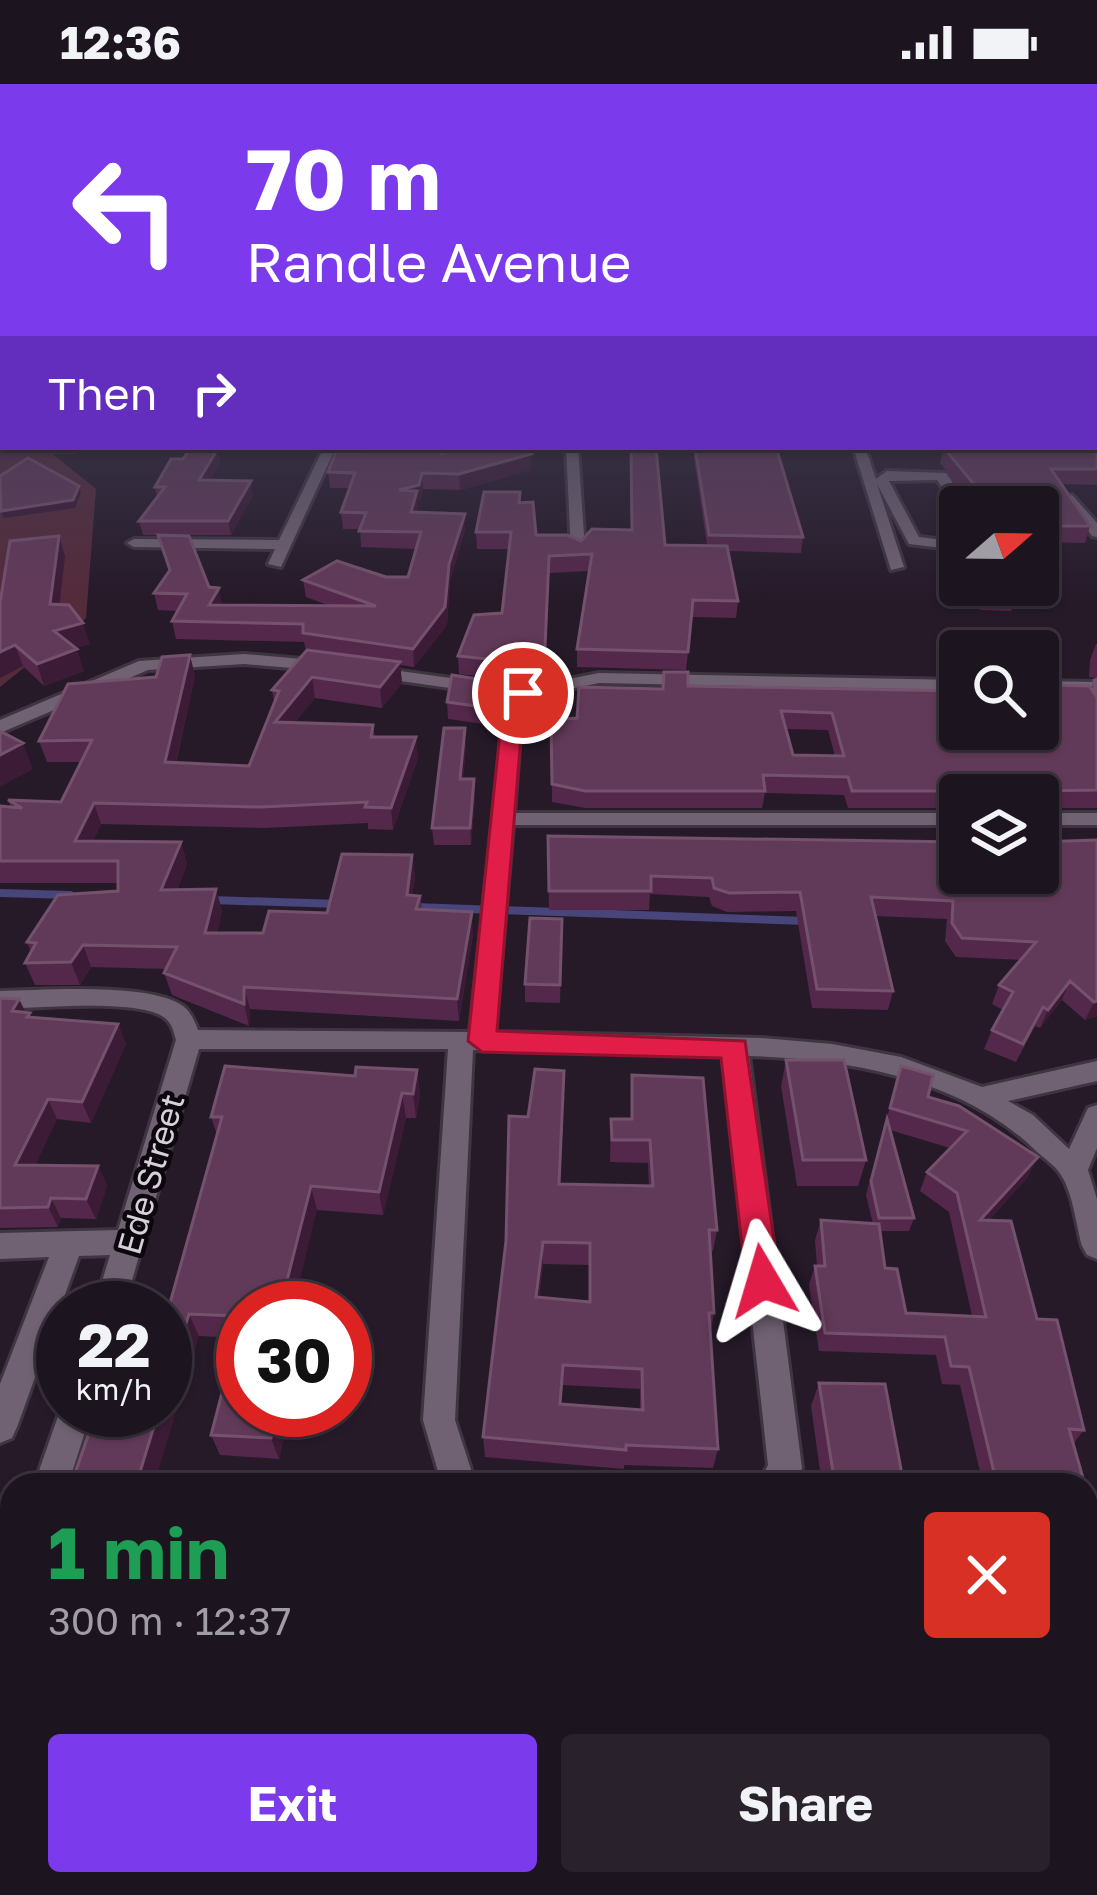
<!DOCTYPE html>
<html lang="en">
<head>
<meta charset="utf-8">
<style>
  :root { --surface:#1c141f; --page:#29212c; --text:#f1f3f6; --muted:#a09ea4; --line:#3a333d; --accent:#7c3aed }
  body { margin:0; font-family:"Golos Text",sans-serif; background:var(--page); color:var(--text); height:100vh; display:flex; flex-direction:column; font-size:45px; white-space:nowrap }
  * { box-sizing:border-box; margin:0 }
  p { font-size:39px; color:var(--muted) }
  .icon { flex:none; width:66px; height:66px; fill:none; stroke:currentColor; stroke-width:2; stroke-linecap:round; stroke-linejoin:round }
  .map { position:relative; flex:1; overflow:hidden }
  .drawer { position:absolute; left:0px; top:1389px; width:1098px; height:423px; display:flex; flex-direction:column; background:var(--surface); border-radius:36px 36px 0 0; box-shadow:0 3px 9px #0004,0 0 0 3px var(--line) }
  .drawer>* { flex:none }
  .hud { position:absolute; left:0px; top:0px; width:1098px; height:366px; box-shadow:0 3px 9px #0004,0 0 0 3px var(--line); background:#7c3aed; color:#fff; overflow:hidden }
  .needle { width:78px; rotate:70deg }
  .fabs { position:absolute; left:939px; top:402px; display:grid; gap:24px }
  .fabs a { display:grid; place-items:center; width:120px; height:120px; border-radius:12px; background:var(--surface); box-shadow:0 3px 9px #0004,0 0 0 3px var(--line); font-size:60px }
  .speed { position:absolute; left:36px; top:1197px; display:flex; gap:24px; font-size:60px; font-weight:700; text-align:center }
  .speed>* { display:grid; place-content:center; width:156px; height:156px; border-radius:50%; background:var(--surface); box-shadow:0 3px 9px #0004,0 0 0 3px var(--line); line-height:1 }
  .speed small { font-size:30px; font-weight:400 }
  .speed .limit { border:18px solid #d22; background:#fff; color:#111 }
  .pin { position:absolute; display:grid; place-items:center; width:102px; height:102px; color:#fff; margin:-51px; border:6px solid #fff; border-radius:50%; box-shadow:0 3px 12px #0007 }
  .me { position:absolute; width:132px; margin:-66px; rotate:353deg; stroke-linejoin:round; filter:drop-shadow(0 0 9px #0008) }
  .turn { display:flex; align-items:center; gap:42px; height:252px; padding:0 48px; font-size:54px }
  .turn .icon { width:156px; height:156px; stroke-width:2.5 }
  .turn b { display:block; font-size:84px; line-height:102px }
  .then { display:flex; align-items:center; height:114px; padding:0 48px; background:#0003; gap:24px; font-size:45px }
  .round { display:grid; place-items:center; flex:none; width:126px; height:126px; border-radius:12px; background:var(--page) }
  .headline { display:flex; align-items:center; justify-content:space-between; height:204px; padding:0 48px }
  h1 { font-size:72px; font-weight:700; line-height:90px; color:#1e9e55 }
  .cta { display:flex; gap:24px; margin-top:auto; padding:24px 48px }
  .cta a { flex:1; height:138px; border-radius:12px; background:var(--accent); color:#fff; font-size:48px; font-weight:700; line-height:138px; text-align:center }
  .cta a+a { background:var(--page); color:var(--text) }
  .status { display:flex; justify-content:space-between; align-items:center; height:84px; padding:0 60px; background:var(--surface); direction:ltr }
  .status svg { height:33px; fill:currentColor }
  .map>svg:first-child { display:block }
  .green { fill:#542b3b }
  .lines { fill:none; stroke-linecap:round; stroke-linejoin:round }
  .stream { stroke:#47457a; stroke-width:8 }
  .minor-casing { stroke:#3f3541; stroke-width:6 }
  .major-casing { stroke:#3f3541; stroke-width:6 }
  .minor { fill:#706273; fill-rule:evenodd }
  .major { fill:#8768ac; fill-rule:evenodd }
  .wall { fill:#54284a; fill-rule:evenodd }
  .shaded-wall { fill:#3c1b36 }
  .building { fill:#623a59; stroke:#74516d; stroke-width:3; fill-rule:evenodd }
  .route { fill:#e11d48; stroke:#92132f; stroke-width:3 }
  .labels { text-anchor:middle; dominant-baseline:central; stroke-width:9; stroke-linejoin:round; paint-order:stroke }
  .street-label { font-size:33px; fill:#d7cfd9; stroke:#0c070d }
</style>
</head>
<body>
<div class="status"><b>12:36</b><svg viewBox="0 0 49 12"><path d="M0 12V9h3v3zM5 12V6h3v6zM10 12V3h3v9zM15 12V0h3v12zM26 1h20v11H26zM47 4h2v5h-2z"/></svg></div>
<div class="map">
<svg width="1097" height="1811" viewBox="0 0 1097 1811">
  <rect width="100%" height="100%" fill="#261a29"/>
  <!-- green -->
  <path class="green" d="M0 327 3 363H44L96 405 86 534 0 603Z"/>
  <g class="lines">
    <!-- stream -->
    <path class="stream" d="M0 809 70 811
      M211 816 340 820
      M415 823 807 837"/>
    <!-- minor casing -->
    <g class="minor-casing">
      <path id="minor" d="M0 261H3V264L0 265Z
        M1095 295H1097V304H1095Z
        M1095 326 1097 327V336L1095 335Z
        M324 363H336L281 483 268 480 275 465 134 463 127 459 134 455 279 456Z
        M566 363H578L585 466 578 470 571 466Z
        M853 363H865L876 395 887 387 946 389 969 423 957 426 937 396 889 397 919 453 960 458V466L909 460 877 400 904 483 891 486Z
        M1072 411 1097 439V453L1092 452 1065 415Z
        M244 570 325 577 334 582 325 587 244 580 148 586 0 649V636L139 577Z
        M371 583 523 604 599 589 960 596V606L599 599 531 613 521 639 514 729H960V741H513L495 948 761 954 832 960 901 973 982 1003 1097 977V997L1008 1017 1033 1031 1069 1065 1088 1024 1097 1021V1064L1088 1086 1097 1115V1175L1087 1171 1082 1162C1076 1141 1073 1109 1061 1091 1055 1081 1042 1073 1034 1065 960 994 848 975 749 972L802 1384 794 1401H758L768 1381 723 971 473 966 455 1336 476 1401H442L423 1336 448 965H199L124 1224H94L110 1171 79 1172 17 1343 12 1354 0 1359V1300L49 1173 0 1175V1149L118 1146 176 956C173 946 172 938 162 932 133 915 36 924 0 925V907C42 906 150 898 183 922 191 928 195 938 198 946L470 948 503 639 513 613 365 592 362 588Z
        M1038 597 1097 598V608L1038 607Z
        M1038 729H1097V741H1038Z
        M63 1318V1326H92L68 1401H34Z
        M12 1503V1572L0 1577V1508Z
        M580 1800H622L621 1811H579Z"/>
    </g>
    <!-- major casing -->
    <g class="major-casing">
      <path id="major" d="M1095 352H1097V362H1095Z"/>
    </g>
    <!-- minor -->
    <use href="#minor" class="minor"/>
    <!-- major -->
    <use href="#major" class="major"/>
  </g>
  <!-- wall -->
  <path class="wall" d="M0 300 3 303V363H73L75 370H22L24 377 79 402 81 409 75 424 4 434 0 428V392L23 377H0Z
    M1097 358V401L1062 400 1090 442 1085 459 1038 458V423H967L969 415 940 379 944 363H1082L1094 366Z
    M363 363H450L448 368 531 370V386L460 406 423 405 420 417H418L417 429 465 430V446L450 497 447 541 414 583 400 581 402 599 382 624 315 614 295 638 373 641 375 653 418 674 393 746 368 745V739L265 744 101 740 93 757 181 758 187 780 177 806 222 826 217 849H263L327 829 412 771 415 793 412 812H420L422 825 473 850 459 937 250 925 249 942 172 911 164 889 167 885 91 883 80 901H35L25 879 31 868 27 858 118 807V799H0V722L11 723 8 716 61 718 81 678H47L39 657 195 592 176 679 249 682 274 618 272 606 306 567 304 558 176 555 172 537 178 527 158 526 154 509 169 488 158 451 209 503 222 521 330 522 306 513 303 496 408 493 416 465 361 463 360 445H343L341 428 349 404H330L328 388 361 368Z
    M630 363H656L665 461H707L694 374 695 363 803 453 801 469 729 467 738 517 736 534 692 533 686 586 577 583V565L589 487 549 489 545 580 497 594 459 590 458 572 502 529 509 465H477L476 448 520 408V419L536 451 581 457 631 446Z
    M217 366 220 379 210 396 253 411 231 451H143L139 437 157 413 155 403 183 375Z
    M59 452 65 472 59 521 90 560 75 564 84 587 44 602 23 582 0 594Z
    M969 501H1011L1016 511 1011 527 980 526Z
    M1096 560H1097V594L1089 593 1090 576Z
    M1097 595V724H1038V711H960V724H848L844 711 765 709 762 724H585L552 718 551 636 577 634 688 602 960 645 1041 621 1046 601 1091 605 1094 596ZM786 645 828 646 835 672 793 671Z
    M491 597V614L484 640 448 635 447 618Z
    M466 661 463 695 475 713 471 761H434L432 744Z
    M548 752 960 789 1097 756V932L1085 936 1062 916 1040 944 1035 942 1016 978 984 965 992 946 1003 926 992 920 999 901 1021 876 956 873 945 857 947 835 875 832 893 907 888 926 812 924 796 827 727 828 712 822 709 813 650 810 649 826H549Z
    M562 835 560 919 525 918V900Z
    M0 914 32 933 118 940 126 960 91 1039 57 1035 35 1081 98 1082 107 1102 96 1135 61 1134 58 1143 0 1144Z
    M786 976 866 1076 858 1102H797L781 1002Z
    M901 982 928 1013 1028 1093 989 1136 1037 1235 1084 1346 1073 1360 1085 1401H983L960 1301 942 1300 936 1271 819 1267 809 1201 815 1182H817L815 1156 821 1136 873 1140 866 1111ZM890 1046 950 1064 927 1088 920 1107 949 1128 972 1232 906 1229 885 1184 880 1147H909L914 1134Z
    M417 986 420 1010 416 1034H406L383 1131 317 1126 243 1224 289 1326 279 1375 220 1371 211 1351 237 1254 199 1252 165 1326 217 1051 211 1033 355 992Z
    M632 991 717 1146 713 1167H710L714 1229 710 1250 718 1365 713 1384 624 1381V1385L485 1373 483 1353 528 1033 559 1100 649 1102 648 1079 610 1078 611 1035H631ZM543 1180 589 1181V1217L539 1214ZM562 1301 640 1305V1326L561 1320Z
    M819 1299 904 1401H822L811 1322Z
    M1086 1403 1091 1420H1097V1497H1086Z
    M190 1800H306L304 1811H249L200 1807Z
    M384 1800H487L486 1811H385L383 1808Z
    M683 1800H912L913 1811H684Z
    M940 1800H1086L1097 1811H941Z"/>
  <!-- shaded-wall -->
  <path class="shaded-wall" d="M217 366 220 379 202 409 199 396Z
    M531 370V386L460 406 459 390Z
    M422 389 423 405 420 417H418V423L413 445 399 406Z
    M251 397 253 411 231 451 228 437Z
    M79 402 81 409 75 424 4 434 1 427Z
    M465 430V446L450 497 447 541 414 583 413 565 449 480Z
    M59 452 65 472 57 541 50 520Z
    M549 489 545 580 497 594V576Z
    M219 504 222 521H209Z
    M83 539 90 560 61 568 54 547Z
    M15 561 23 582 0 594V568Z
    M77 565 84 587 44 602 37 580Z
    M190 571 195 592 171 699 165 678Z
    M400 578 402 599 382 624 380 603Z
    M312 593 315 614 279 659 275 638Z
    M491 597V614L484 640 483 623Z
    M465 644 466 661 462 712 460 695Z
    M416 653 418 674 393 746 391 724Z
    M23 659 33 685 0 703V671Z
    M474 695 475 713 471 761 470 744Z
    M1044 707 1038 724V711H1020Z
    M94 719 101 740 83 778 75 757Z
    M181 758 187 780 168 828 161 806Z
    M412 771 415 793 409 833 407 811Z
    M216 805 222 826 212 871 205 849Z
    M472 828 473 850 459 937 457 915Z
    M83 861 91 883 80 901 71 878Z
    M1070 897 1062 916 1040 944 1048 926Z
    M244 903 250 925 249 942 244 920Z
    M19 915 28 933 30 929 39 950 12 927Z
    M1097 917V932L1085 936 1094 918Z
    M118 940 126 960 91 1039 82 1018Z
    M417 986 420 1010 416 1034 413 1010Z
    M402 1009 406 1034 383 1131 379 1108Z
    M48 1015 57 1035 26 1101 15 1081Z
    M1038 1073 1028 1093 971 1155 980 1136Z
    M98 1082 107 1102 96 1135 86 1115Z
    M311 1102 317 1126 293 1224H280Z
    M51 1114 61 1134 58 1143 48 1123Z
    M543 1158V1180L536 1234V1213Z
    M189 1230 199 1252 154 1401H136L159 1326H165V1308Z
    M277 1326H289L279 1375 271 1354Z
    M294 1800H306L304 1811H300L294 1805Z"/>
  <!-- building -->
  <path class="building" d="M0 300 3 303V360H0Z
    M363 363H444L442 369 465 363H517L531 370 459 390 422 389 419 401 399 406 417 407 411 428 465 430 449 480 445 523 413 565 303 549V540L172 537 187 510 154 509 170 486 158 451 189 452 209 503 219 504 209 521 376 522 303 496 337 477 386 493H408L421 448 359 447 366 429 341 428 355 389 328 388 336 368H361Z
    M631 363H656L665 461 727 462 738 517 693 516 688 568 577 565 592 470 549 472 545 563 497 576 458 572 474 531 502 529 511 448H476L484 408H520L519 419 533 418 536 451H567L581 457 592 445 632 446Z
    M695 363H776L803 453 709 451Z
    M1082 363 1097 367V385H1051L1090 442H1038V423H975L970 412 977 404 944 364Z
    M189 366H217L199 396 251 397 228 437H139L165 403H155L171 375H183Z
    M28 374 79 402 73 416 1 427 0 392Z
    M59 452 50 520 69 521 83 539 54 547 77 565 37 580 15 561 0 568V519L10 457Z
    M980 501H1011L1016 511 984 510Z
    M307 566 400 578 380 603 312 593 275 638 373 641 371 653H416L391 724 365 723 367 718 261 723 94 719 75 757 181 758 161 806 216 805 205 849H263L269 827 327 829 342 770 412 771 407 811 420 812 416 825 472 828 457 915 244 903V920L164 889 177 863 83 861 71 878 25 879 36 859 27 858 58 811 118 807V777H0V722L22 724 8 716 61 718 92 656 39 657 68 600 156 593 162 573 190 571 165 678 249 682 279 607 272 606Z
    M664 588H688V602L960 607V645H1038V621H1050L1046 601 1089 602 1094 609V596L1097 595V609H1094L1097 613V706L1044 707 1020 711H968L965 707H852L848 693 763 691 765 707H585L552 700 551 636 577 634 579 603 663 605ZM781 627 832 629 844 672 793 671Z
    M452 591 491 597 483 623 447 618Z
    M444 644H465L460 695H474L470 744H432Z
    M0 647 23 659 0 671Z
    M548 752 960 758V789H1038V758L1097 756V917L1094 918 1070 897 1048 926 1043 923 1023 960 992 946 1013 908 999 901 1036 858 962 854 952 839 953 817 871 813 893 907 817 905 800 808 729 809 714 804 712 794 651 792V807H549Z
    M530 834 562 835 560 901 525 900Z
    M0 914 19 915 12 927 30 929 27 933 118 940 82 1018 48 1015 15 1081 98 1082 86 1115 51 1114 48 1123 0 1124Z
    M786 976H844L866 1076H803Z
    M225 982 355 992 356 983 417 986 413 1010 402 1009 379 1108 311 1102 280 1224H243V1326H277L271 1354 211 1351 240 1240 238 1232 189 1230 165 1308V1237L222 1033H211Z
    M901 982 933 991 928 1013 959 1022 1038 1073 980 1136 1011 1137 1037 1235 1057 1236 1084 1346 1069 1345 1085 1401H997L969 1283 951 1282 945 1253 825 1249 815 1182H825L821 1136 879 1140 885 1184 897 1185 906 1229 986 1233 957 1109 927 1088 967 1047 890 1024Z
    M535 985 564 987 559 1100 653 1102 650 1056H612L611 1035H632V991L703 994 717 1146H709L714 1229H709L718 1365 626 1361V1366L483 1353 506 1157 509 1032 528 1033ZM543 1158 590 1159V1218L536 1213ZM563 1281 642 1285 643 1326 560 1320Z
    M887 1035 914 1134H879L871 1097Z
    M819 1299 885 1300 904 1401H835Z
    M97 1326H159L136 1401H71Z
    M1086 1403 1091 1420H1097V1482H1086Z
    M1097 1514V1811H957L955 1800H1086V1515Z
    M226 1800H294V1805Z
    M384 1800H483L482 1811 383 1808Z
    M688 1800H912L913 1811H689Z"/>
  <!-- sky -->
  <linearGradient id="sky" x2="0" y2="1"><stop stop-color="#150e17"/><stop offset="0.51" stop-color="#413e54"/><stop offset="1" stop-color="#413e54" stop-opacity="0"/></linearGradient>
  <rect width="1097" height="514" fill="url(#sky)"/>
  <!-- route -->
  <path class="route" d="M523 603 533 609 522 639 497 947 745 957 780 1197 775 1208 763 1212 751 1208 746 1197 721 974 482 968 468 957 501 639 513 609Z"/>
  <g class="labels">
    <!-- street labels -->
    <g class="street-label">
      <text transform="translate(150 1090) rotate(-74)">Ede Street</text>
    </g>
  </g>
</svg>
<div class="fabs">
<a><svg class="needle" viewBox="-14 -14 28 28"><path d="M0-13l5 13h-10z" fill="#e53935"/><path d="M0 13l5-13h-10z" fill="#a09ea4"/></svg></a>
<a><svg class="icon" aria-label="search" viewBox="0 0 24 24"><circle cx="10" cy="10" r="6"/><path d="M15 15l6 6"/></svg></a>
<a><svg class="icon" aria-label="layers" viewBox="0 0 24 24"><path d="M12 4l9 5-9 5-9-5zM3 14l9 5 9-5"/></svg></a>
</div>
<div class="speed"><div>22<small>km/h</small></div><div class="limit">30</div></div>
<div class="pin" style="left:523px;top:609px;background:#d93025"><svg class="icon" aria-label="arrive" viewBox="0 0 24 24"><path d="M6 21V4h12l-3 4 3 4H6"/></svg></div>
<svg class="me" style="left:763px;top:1197px" viewBox="-20 -20 40 40"><path d="M0-17L14 15 0 8-14 15z" fill="#e11d48" stroke="#fff" stroke-width="4"/></svg>
<div class="hud">
<div class="turn"><svg class="icon" aria-label="left" viewBox="0 0 24 24"><path d="M17 20v-9H6M10 6l-5 5 5 5"/></svg><div><b>70 m</b>Randle Avenue</div></div>
<div class="then">Then<svg class="icon" aria-label="right" viewBox="0 0 24 24"><path d="M7 20v-9h11M14 6l5 5-5 5"/></svg></div>
</div>
<section class="drawer">
<div class="headline"><div><h1>1 min</h1><p>300 m · 12:37</p></div><a class="round" style="background:#d93025;color:#fff"><svg class="icon" aria-label="close" viewBox="0 0 24 24"><path d="M6 6l12 12M18 6L6 18"/></svg></a></div>
<div class="cta"><a>Exit</a><a>Share</a></div>
</section>
</div>
</body>
</html>
